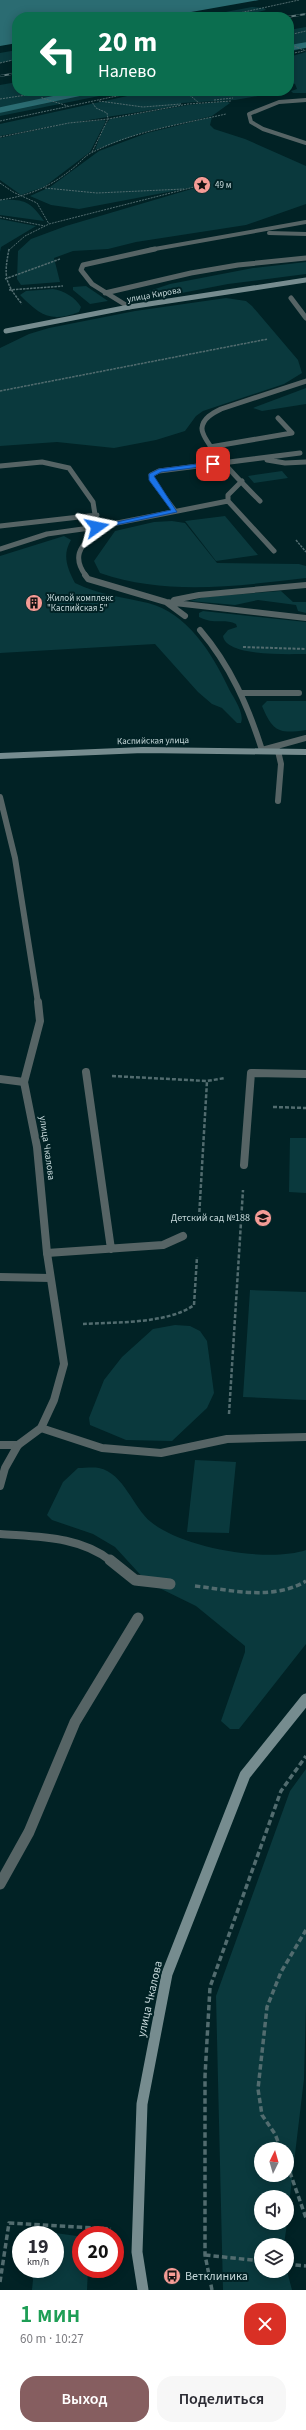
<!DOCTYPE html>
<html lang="ru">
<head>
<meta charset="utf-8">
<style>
  :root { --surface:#fff; --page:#f7f7f7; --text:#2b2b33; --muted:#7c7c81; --accent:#865e60 }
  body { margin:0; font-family:"Source Sans 3",sans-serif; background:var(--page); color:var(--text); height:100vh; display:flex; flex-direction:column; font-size:15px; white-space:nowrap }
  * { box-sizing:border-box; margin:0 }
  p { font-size:13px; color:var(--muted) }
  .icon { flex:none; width:22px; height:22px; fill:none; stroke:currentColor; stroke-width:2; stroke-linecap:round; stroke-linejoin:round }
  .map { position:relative; height:2290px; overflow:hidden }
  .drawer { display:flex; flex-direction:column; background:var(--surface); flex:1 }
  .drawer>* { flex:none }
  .hud { position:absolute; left:12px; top:12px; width:282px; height:84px; border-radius:16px; box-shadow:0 2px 10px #0003; background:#0b6e4f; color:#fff; overflow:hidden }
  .needle { width:26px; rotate:5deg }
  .controls { position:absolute; left:254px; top:2142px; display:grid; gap:8px }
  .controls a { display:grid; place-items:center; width:40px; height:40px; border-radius:50%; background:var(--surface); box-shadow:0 2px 10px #0003; font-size:20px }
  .speed { position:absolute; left:12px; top:2226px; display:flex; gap:8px; font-size:20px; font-weight:700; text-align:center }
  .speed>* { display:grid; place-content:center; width:52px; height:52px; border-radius:50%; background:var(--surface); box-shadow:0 2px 10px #0003; line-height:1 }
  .speed small { font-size:10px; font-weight:400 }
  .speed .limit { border:6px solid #d22; background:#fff; color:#111 }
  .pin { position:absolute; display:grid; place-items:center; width:34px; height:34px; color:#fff; margin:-17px; border-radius:8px; box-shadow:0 2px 6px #0006 }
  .me { position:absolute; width:44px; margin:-22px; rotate:78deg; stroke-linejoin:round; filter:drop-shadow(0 0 3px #0008) }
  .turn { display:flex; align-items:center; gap:14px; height:84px; padding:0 20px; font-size:18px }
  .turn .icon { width:52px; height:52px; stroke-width:2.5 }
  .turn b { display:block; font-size:28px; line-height:34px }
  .round { display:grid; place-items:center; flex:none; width:42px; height:42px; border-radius:16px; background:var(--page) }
  .overview { display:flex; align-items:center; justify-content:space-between; height:68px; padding:0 20px }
  h1 { font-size:24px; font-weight:600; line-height:30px; color:#1e9e55 }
  .button { display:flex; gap:8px; margin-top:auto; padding:8px 20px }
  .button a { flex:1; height:46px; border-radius:16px; background:var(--accent); color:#fff; font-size:16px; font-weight:600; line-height:46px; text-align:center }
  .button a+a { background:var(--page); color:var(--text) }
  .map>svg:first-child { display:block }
  .green { fill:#0a393d; fill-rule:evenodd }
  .water { fill:#2b6c72 }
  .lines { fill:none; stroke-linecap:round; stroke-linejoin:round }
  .stream { stroke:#2b6c72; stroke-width:5.5 }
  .path-far4 { stroke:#526c6f; stroke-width:1; stroke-dasharray:2 1; stroke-linecap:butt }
  .path-far3 { stroke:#526c6f; stroke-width:1.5; stroke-dasharray:2.5 1; stroke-linecap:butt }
  .path-far2 { stroke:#526c6f; stroke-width:2; stroke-dasharray:3 1.5; stroke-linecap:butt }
  .path-far1 { stroke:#526c6f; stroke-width:2.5; stroke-dasharray:4 2; stroke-linecap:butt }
  .path { stroke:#526c6f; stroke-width:3.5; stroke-dasharray:5.5 3; stroke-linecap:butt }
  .lane-far4 { stroke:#566465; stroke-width:4 }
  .lane-far3 { stroke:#566465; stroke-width:5 }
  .lane-far2 { stroke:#566465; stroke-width:6 }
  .lane-far1 { stroke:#566465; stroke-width:8 }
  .lane { stroke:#566465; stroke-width:11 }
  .street-far1 { stroke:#566465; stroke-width:6 }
  .street { stroke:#566465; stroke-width:8 }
  .secondary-far2 { stroke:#768c8f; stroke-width:5 }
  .secondary-far1 { stroke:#768c8f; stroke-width:6 }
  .secondary { stroke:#768c8f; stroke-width:11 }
  .rail-casing { stroke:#617a7d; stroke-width:2 }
  .rail { stroke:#012225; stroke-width:1.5; stroke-dasharray:4.5; stroke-linecap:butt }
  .route { fill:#1a73e8; stroke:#114b97 }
  .labels { text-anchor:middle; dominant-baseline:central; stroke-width:4; stroke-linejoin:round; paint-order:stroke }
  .far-poi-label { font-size:9px; fill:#c6d8da; stroke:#012225; text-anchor:start }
  .far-street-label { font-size:9px; fill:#c6d8da; stroke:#012225 }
  .street-label { font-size:10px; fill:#c6d8da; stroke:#012225 }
  .poi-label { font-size:10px; fill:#c6d8da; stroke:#012225; text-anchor:end }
  .near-street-label { font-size:12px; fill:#c6d8da; stroke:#012225 }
  .near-poi-label { font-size:12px; fill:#c6d8da; stroke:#012225; text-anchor:start }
</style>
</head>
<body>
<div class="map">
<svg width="306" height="2290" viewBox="0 0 306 2290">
  <rect width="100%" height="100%" fill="#012225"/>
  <!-- green -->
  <path class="green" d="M252 7 264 8 266 10 237 17H199Z
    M306 27V48L289 52V30Z
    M17 50V60L0 63V53Z
    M306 52V93H293L291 91 297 89 295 84 289 82V57Z
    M17 82V91H124L0 116V85Z
    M150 91H243L258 96 235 100 181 103V105C121 115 60 124 0 136V124Z
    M226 101 230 103 212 116 144 132 95 150 103 128 110 119 188 105Z
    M212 117 210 125 214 129 245 139 306 166V204L246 225 136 242 108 249 73 251 54 258 60 282 21 285 17 279 18 251 31 239 66 226 205 185 79 209 51 205 30 196 50 187 99 151 147 133Z
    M104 120 106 121 90 152 44 187 21 195 0 180V138L69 123Z
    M0 200C24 199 30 201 44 221L0 215Z
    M0 219 36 226 1 247 0 252Z
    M306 262V274L228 284 161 297 154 296 149 291 170 284 253 268Z
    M86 286 108 301 90 304 73 290V287Z
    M53 289C63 290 76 298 81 307L79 312C50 323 40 315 20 295L26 291Z
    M226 298 246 301 252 306 298 360 302 373 284 384 203 411 196 416 185 431 156 440 114 448 57 442 0 446V348L29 334 49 328 135 311Z
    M306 388V404L262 411 253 408Z
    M282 471 288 478 254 483 248 476Z
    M225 516 258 555 216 561 185 521Z
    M172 521 185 523 217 563 299 564 306 566V578C237 586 167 596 100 573L94 561 115 531 154 522Z
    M64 536 71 540C62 555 67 568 75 583 99 595 123 597 148 603 187 613 212 653 228 687 232 696 245 712 241 723H237L222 708 212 704 198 692 155 644 0 653V556Z
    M281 591 293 602H306V613L298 611 296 605 258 600 235 605 190 601 204 597Z
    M203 611 306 622V654C290 654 226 657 223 636L228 630 237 627 236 624C225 618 214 625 199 617V613Z
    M267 701H306V730C279 734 273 732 262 706Z
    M290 1138H306V1193L289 1192Z
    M250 1290 306 1292V1400L243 1397Z
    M175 1325 190 1326 200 1331 207 1341 214 1393 207 1408 172 1441 126 1440 90 1425 89 1418 104 1380 122 1357 153 1329Z
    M195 1460 236 1462 229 1533 187 1532Z
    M78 1468C84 1468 93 1467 99 1468 124 1473 133 1508 151 1522 182 1548 269 1563 306 1550V1644L239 1729H230L221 1721 245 1652V1646L196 1606 147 1582 115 1547 93 1534 52 1520 47 1515 63 1482Z
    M306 1769V2005L304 2079 287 2221V2197H261V2223H287L284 2245H261V2271H287L292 2290H223L216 1996 290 1791ZM261 2149H287V2175H261Z
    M55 2233 77 2236 81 2239V2269H88L87 2290H32L34 2269H55V2235H51Z"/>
  <!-- water -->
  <path class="water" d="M0 0H259L163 17H17V43L0 46Z"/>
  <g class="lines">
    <!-- stream -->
    <path class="stream" d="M289 48 306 45
      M0 110 90 91"/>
    <!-- path-far4 -->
    <path class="path-far4" d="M221 17 299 0
      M289 35 306 31
      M289 44 306 51
      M289 54 304 51
      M0 63 17 59
      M185 91 199 103
      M42 94V98L68 106
      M0 99 53 91
      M214 100 233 98
      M99 101 143 107 181 104
      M0 121 140 91
      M0 137 69 123 108 119 107 113 96 108 92 102
      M92 152 108 119 188 104 231 101
      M0 183 13 192 37 203 49 224
      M45 188 97 193 184 189
      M0 200C28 196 50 187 72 169 79 164 85 155 93 152 134 131 182 124 226 114
      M0 217 45 226
      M9 250 25 236 49 224 198 186"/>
    <!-- path-far3 -->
    <path class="path-far3" d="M9 249C4 276 4 282 22 304
      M5 279 60 259
      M9 290 63 286
      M0 391 268 339
      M296 540 306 552"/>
    <!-- path-far2 -->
    <path class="path-far2" d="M243 647 306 649"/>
    <!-- path-far1 -->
    <path class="path-far1" d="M112 1076 207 1081 225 1078
      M273 1107 306 1108
      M199 1218 207 1081
      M83 1324C115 1322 168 1324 194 1305L197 1257
      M229 1414 243 1190"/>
    <!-- path -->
    <path class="path" d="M195 1586C231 1590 273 1601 306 1581
      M281 2149 275 2134 262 2115 258 2089 267 2007 281 1972 306 1930
      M287 2164 306 2218
      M205 2255 261 2261
      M287 2264 306 2266
      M0 2282 9 2223 111 2229
      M212 2290 205 2255V2076L210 1987 281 1791 306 1756"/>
    <!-- lane-far4 -->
    <path class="lane-far4" d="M306 100 279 102 249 114 251 122 263 129 306 143
      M269 233 306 234
      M149 250 306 222"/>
    <!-- lane-far3 -->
    <path class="lane-far3" d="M105 293 191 273 238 265 306 258
      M291 298 306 318
      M129 307 92 284 81 270 83 265 155 249
      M210 447 292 433 278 418
      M267 460 285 463 306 462
      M0 466 42 462 69 468 93 502 97 527 47 534 0 549
      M228 501 274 551
      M260 501C248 489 201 443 202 428 203 418 213 413 221 409L306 381
      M175 511 152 480 151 475 159 471 300 453
      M0 526 97 515
      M86 576C70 555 83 545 97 527L228 501V495L242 481"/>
    <!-- lane-far2 -->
    <path class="lane-far2" d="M85 575 88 579 166 602 306 618
      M174 600 199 595 306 585
      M166 602 185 616
      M200 630C230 665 248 706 262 750L306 738
      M241 693H299
      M278 751 281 764 278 801"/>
    <!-- lane-far1 -->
    <path class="lane-far1" d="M86 1072 111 1249
      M0 1079 24 1082
      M244 1165 251 1073 306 1074
      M47 1253 163 1245 183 1236
      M0 1277 50 1278
      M41 1428 102 1448 161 1453 227 1439 306 1437
      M0 1445H18
      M0 1534C38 1537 80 1536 111 1561"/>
    <!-- lane -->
    <path class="lane" d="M110 1560 135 1580 170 1584
      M0 1884 29 1832 75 1722 138 1618"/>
    <!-- street-far1 -->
    <path class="street-far1" d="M0 797 15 858 38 1003"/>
    <!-- street -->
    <path class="street" d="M0 1486 5 1468 18 1445 41 1428 54 1400 64 1364 47 1253 37 1147 24 1082 40 1021 38 1002"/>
    <!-- secondary-far2 -->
    <path class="secondary-far2" d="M6 331 129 307 306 280"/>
    <!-- secondary-far1 -->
    <path class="secondary-far1" d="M0 756 143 750 306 752"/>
    <!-- secondary -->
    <path class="secondary" d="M143 2290 137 2252 142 2104 167 1974 245 1775 306 1699"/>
    <!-- rail casing -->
    <g class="rail-casing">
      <path id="rail" d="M287 17 306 14
        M0 76 17 73"/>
    </g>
    <!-- rail -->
    <use href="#rail" class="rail"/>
  </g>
  <!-- route -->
  <path class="route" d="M213 462 215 465 161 472 154 476 177 512 97 529 94 527 171 510 149 480V474L159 469Z"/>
  <!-- icons -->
  <defs>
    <g id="sight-disc" transform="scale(0.9)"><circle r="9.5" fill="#f59c96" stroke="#012225"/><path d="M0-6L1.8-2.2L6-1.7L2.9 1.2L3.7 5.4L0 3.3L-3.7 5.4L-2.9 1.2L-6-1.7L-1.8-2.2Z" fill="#111"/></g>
    <g id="building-disc" transform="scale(0.9)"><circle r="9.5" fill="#f59c96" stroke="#012225"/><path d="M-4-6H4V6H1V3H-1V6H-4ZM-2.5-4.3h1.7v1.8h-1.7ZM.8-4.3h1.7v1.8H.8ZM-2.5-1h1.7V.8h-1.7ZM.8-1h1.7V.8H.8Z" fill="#111"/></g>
    <g id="school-disc" transform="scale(0.9)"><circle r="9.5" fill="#f59c96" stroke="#012225"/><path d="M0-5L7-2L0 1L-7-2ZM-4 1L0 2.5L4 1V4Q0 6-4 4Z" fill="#111"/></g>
    <g id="bus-disc" transform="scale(0.9)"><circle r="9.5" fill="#f59c96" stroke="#012225"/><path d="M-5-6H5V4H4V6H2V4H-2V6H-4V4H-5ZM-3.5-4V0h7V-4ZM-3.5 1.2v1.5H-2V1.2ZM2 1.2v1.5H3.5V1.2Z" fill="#111"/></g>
  </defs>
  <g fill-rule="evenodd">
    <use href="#sight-disc" x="202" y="185"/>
    <use href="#building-disc" x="34" y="603"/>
    <use href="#school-disc" x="263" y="1218"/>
    <use href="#bus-disc" x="172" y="2276"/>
  </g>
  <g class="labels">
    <!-- far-poi labels -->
    <g class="far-poi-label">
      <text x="215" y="185">49 м</text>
      <text x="47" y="598">Жилой комплекс<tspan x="47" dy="10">"Каспийская 5"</tspan></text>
    </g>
    <!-- far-street labels -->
    <g class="far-street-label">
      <text transform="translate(154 295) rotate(-10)">улица Кирова</text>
      <text transform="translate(153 741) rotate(-1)">Каспийская улица</text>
    </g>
    <!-- street labels -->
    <g class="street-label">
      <text transform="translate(47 1148) rotate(82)">улица Чкалова</text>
    </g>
    <!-- poi labels -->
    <g class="poi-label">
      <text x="250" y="1218">Детский сад №188</text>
    </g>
    <!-- near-street labels -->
    <g class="near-street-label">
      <text transform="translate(150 1999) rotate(-77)">улица Чкалова</text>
    </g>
    <!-- near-poi labels -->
    <g class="near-poi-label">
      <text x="185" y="2276">Ветклиника</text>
    </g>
  </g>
</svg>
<div class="controls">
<a><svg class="needle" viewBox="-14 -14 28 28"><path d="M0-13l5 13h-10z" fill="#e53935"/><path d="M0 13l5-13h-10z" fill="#7c7c81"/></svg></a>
<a><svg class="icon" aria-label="sound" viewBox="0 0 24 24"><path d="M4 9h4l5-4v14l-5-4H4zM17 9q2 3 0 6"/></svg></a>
<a><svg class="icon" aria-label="layers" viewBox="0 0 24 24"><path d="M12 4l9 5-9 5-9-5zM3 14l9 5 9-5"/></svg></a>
</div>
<div class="speed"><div>19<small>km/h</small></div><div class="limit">20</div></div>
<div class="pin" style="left:213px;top:464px;background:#d93025"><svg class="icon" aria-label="arrive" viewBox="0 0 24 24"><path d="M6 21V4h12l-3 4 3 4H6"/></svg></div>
<svg class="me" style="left:97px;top:527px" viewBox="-20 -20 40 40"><path d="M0-17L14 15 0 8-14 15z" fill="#1a73e8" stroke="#fff" stroke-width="4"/></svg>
<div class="hud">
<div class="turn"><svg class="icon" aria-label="left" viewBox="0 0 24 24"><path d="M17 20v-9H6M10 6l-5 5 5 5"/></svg><div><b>20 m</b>Налево</div></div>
</div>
</div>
<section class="drawer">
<div class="overview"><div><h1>1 мин</h1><p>60 m · 10:27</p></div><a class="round" style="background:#d93025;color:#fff"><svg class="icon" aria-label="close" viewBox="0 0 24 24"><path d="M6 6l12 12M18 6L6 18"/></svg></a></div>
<div class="button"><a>Выход</a><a>Поделиться</a></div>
</section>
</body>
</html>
